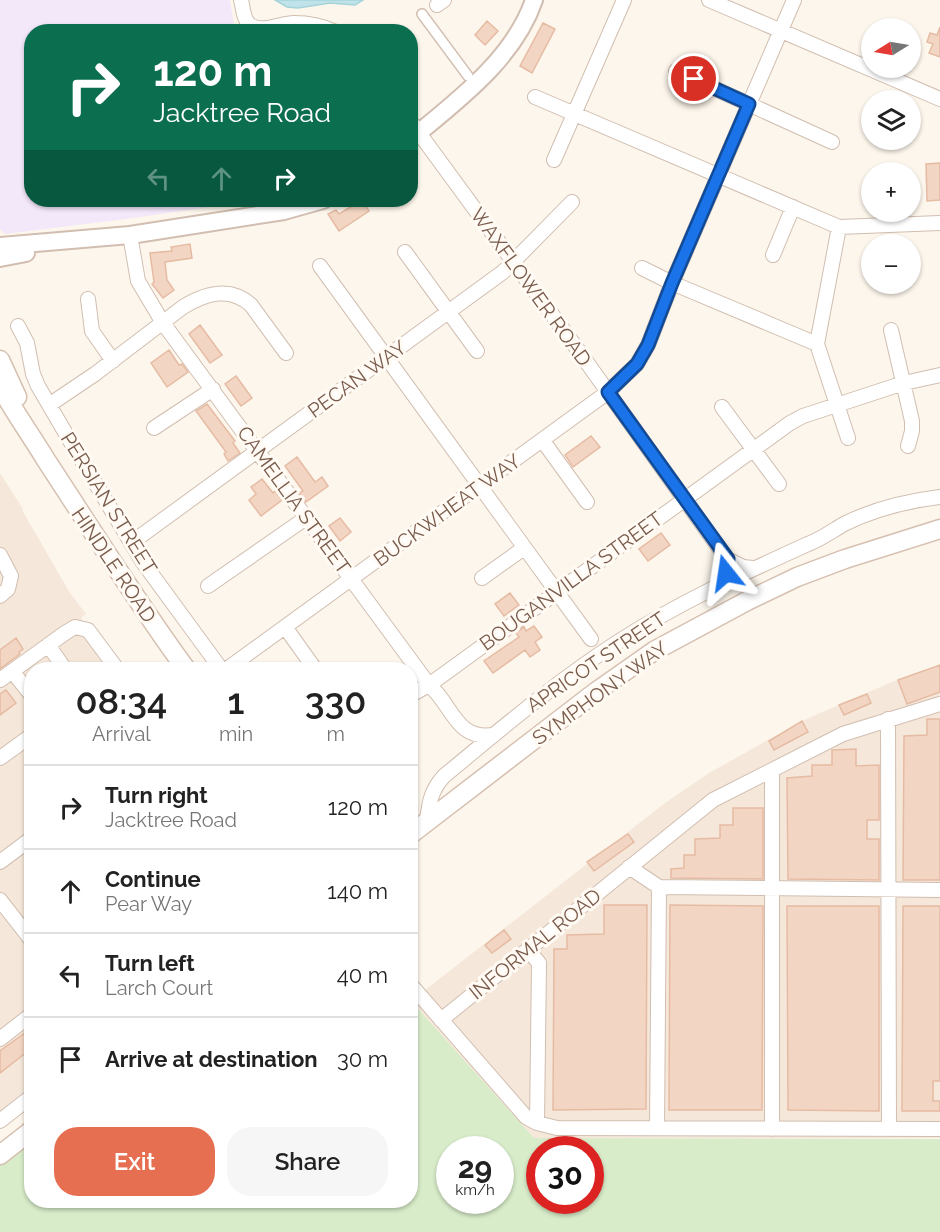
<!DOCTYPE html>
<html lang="en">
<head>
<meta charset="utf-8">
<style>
  :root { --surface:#fff; --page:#f6f6f6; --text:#222; --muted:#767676; --line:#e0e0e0; --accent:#e76f51 }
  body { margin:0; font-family:Raleway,sans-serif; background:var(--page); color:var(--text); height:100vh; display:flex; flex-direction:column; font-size:22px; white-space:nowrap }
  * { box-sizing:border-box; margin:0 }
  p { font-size:20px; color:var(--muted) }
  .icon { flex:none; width:33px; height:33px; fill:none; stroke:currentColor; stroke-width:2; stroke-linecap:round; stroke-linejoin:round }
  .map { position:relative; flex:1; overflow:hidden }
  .side { position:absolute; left:24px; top:662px; width:394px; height:546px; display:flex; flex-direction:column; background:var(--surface); border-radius:24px; box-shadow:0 2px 4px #0004 }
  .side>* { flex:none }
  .hud { position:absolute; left:24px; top:24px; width:394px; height:183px; border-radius:24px; box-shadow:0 2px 4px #0004; background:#0b6e4f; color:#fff; overflow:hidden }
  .needle { width:39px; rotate:259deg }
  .controls { position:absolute; left:861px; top:18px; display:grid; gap:12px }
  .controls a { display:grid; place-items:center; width:60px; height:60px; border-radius:50%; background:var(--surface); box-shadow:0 2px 4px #0004; font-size:30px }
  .speed { position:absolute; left:436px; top:1136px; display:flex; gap:12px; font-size:30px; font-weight:700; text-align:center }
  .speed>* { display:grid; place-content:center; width:78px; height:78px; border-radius:50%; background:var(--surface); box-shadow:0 2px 4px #0004; line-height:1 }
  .speed small { font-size:15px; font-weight:400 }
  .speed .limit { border:9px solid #d22; background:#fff; color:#111 }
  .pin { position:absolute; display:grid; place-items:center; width:51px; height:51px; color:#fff; margin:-26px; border:3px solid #fff; border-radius:50%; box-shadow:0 2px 6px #0007 }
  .me { position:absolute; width:66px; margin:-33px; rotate:345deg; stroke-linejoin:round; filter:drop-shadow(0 0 4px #0008) }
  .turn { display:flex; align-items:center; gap:21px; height:126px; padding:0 30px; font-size:27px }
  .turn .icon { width:78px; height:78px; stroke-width:2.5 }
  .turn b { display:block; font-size:42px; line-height:51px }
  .lanes { display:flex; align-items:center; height:57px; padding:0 30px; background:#0003; justify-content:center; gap:30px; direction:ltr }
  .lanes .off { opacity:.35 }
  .eta { display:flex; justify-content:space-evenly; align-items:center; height:102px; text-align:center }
  .eta b { font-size:36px; font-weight:600; line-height:42px }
  .cta { display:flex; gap:12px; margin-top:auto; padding:12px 30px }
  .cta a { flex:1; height:69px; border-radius:24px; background:var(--accent); color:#fff; font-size:24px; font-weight:600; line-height:69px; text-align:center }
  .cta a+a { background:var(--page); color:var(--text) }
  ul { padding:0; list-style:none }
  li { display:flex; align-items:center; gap:18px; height:84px; padding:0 30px; border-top:2px solid var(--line) }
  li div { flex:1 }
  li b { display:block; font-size:22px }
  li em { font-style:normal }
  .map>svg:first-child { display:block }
  .residential { fill:#f5e8da }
  .education { fill:#f3e8fa }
  .green { fill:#d8ecc9; fill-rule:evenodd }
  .water { fill:#bfe3e8; stroke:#a5d3da; stroke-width:1.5 }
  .building { fill:#f3d5c3; stroke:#e6bba3; stroke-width:1.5 }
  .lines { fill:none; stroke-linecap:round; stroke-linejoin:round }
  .pedestrian-casing { stroke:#d1beb0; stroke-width:12 }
  .minor-casing { stroke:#d1beb0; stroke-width:16 }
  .tertiary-casing { stroke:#d1beb0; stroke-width:20 }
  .secondary-casing { stroke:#d6c0b0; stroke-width:21 }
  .pedestrian { stroke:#fff; stroke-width:9 }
  .minor { stroke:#fff; stroke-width:14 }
  .tertiary { stroke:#fff; stroke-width:16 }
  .secondary { stroke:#fff; stroke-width:18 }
  .route-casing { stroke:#114b97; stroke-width:15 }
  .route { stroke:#1a73e8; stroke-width:10 }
  .labels { text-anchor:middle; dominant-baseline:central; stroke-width:6; stroke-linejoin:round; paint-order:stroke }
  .street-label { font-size:20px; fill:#7a5c4d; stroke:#fffaf3 }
</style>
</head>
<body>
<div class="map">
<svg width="940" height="1232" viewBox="0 0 940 1232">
  <rect width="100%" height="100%" fill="#fdf6ec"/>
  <!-- residential -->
  <path class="residential" d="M0 473 23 509 22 510 70 593 86 614 82 617 80 627 118 669H32L31 1098 0 1123Z
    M940 665V1138H534L411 1001 665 803 709 773 802 721 894 681Z"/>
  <!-- education -->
  <path class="education" d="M0 0H230L235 31 32 32V200H258L126 219 5 234 0 229Z"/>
  <!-- green -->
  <path class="green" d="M411 1001 534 1138 940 1139V1232H0V1165L31 1141 32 1200H411ZM450 1149H501V1200H450ZM540 1149H591V1200H540Z"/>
  <!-- water -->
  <path class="water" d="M275 0H363L355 5 330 3 298 8 287 7Z"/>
  <!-- building -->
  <path class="building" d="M487 21 498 31 485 45 475 35Z
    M543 23 555 29 532 73 520 66Z
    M940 27V57L929 53 933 44 927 42 930 33 937 35Z
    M940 163V200L927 201 926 164Z
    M362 200 369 211 339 231 328 214 336 210 339 214Z
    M190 244 192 258 165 262 167 280 174 290 163 298 152 284 154 282 150 253 172 251 171 247Z
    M200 325 222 355 210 363 189 334Z
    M169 350 179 365 182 364 188 372 167 387 151 363Z
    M236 376 252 398 241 406 225 384Z
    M207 404 235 441 233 443 240 453 228 461 224 454 226 452 196 411Z
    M591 436 600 447 573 467 565 455Z
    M297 457 315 482 322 477 328 486 306 502 299 493 303 491 285 466Z
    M262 479 273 493 275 491 282 500 261 516 249 500 256 494 251 487Z
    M340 518 351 532 340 541 329 526Z
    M661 533 670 545 648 561 639 549Z
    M510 593 519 605 504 616 495 604Z
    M534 626 542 637 535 642 540 650 530 657 525 650 493 673 484 661 519 637 516 633 524 627 526 631Z
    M16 638 23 649 19 652 20 654 0 669V650Z
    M940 665V692L907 704 898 680Z
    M6 690 16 703 0 715V694Z
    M867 694 871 703 844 715 839 705Z
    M927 719H940V880H903L904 736 927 735Z
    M802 721 808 732 774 750 769 741Z
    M856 749V766L879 765V820H867V839H879V880L788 879 787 778 812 776V765H832V750Z
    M733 808H763V879L671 878V869L684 868V855H695V839L720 838V825H733Z
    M628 834 634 842 594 871 587 862Z
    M604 905H647L646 1109 553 1110 554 949H567V935L604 934Z
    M670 905 763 906 762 1110H669Z
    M787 906H879V1111L788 1110Z
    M903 906H940V1081H933V1101H940V1111H902Z
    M504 930 511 939 492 953 485 945Z
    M32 1028V1048L0 1073V1051Z"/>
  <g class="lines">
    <!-- pedestrian casing -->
    <g class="pedestrian-casing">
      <path id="pedestrian" d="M422 14 468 76"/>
    </g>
    <!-- minor casing -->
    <g class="minor-casing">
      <path id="minor" d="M241 0C243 7 243 17 248 23 260 35 280 23 294 23 309 23 323 26 336 32
        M709 0 940 99
        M437 5 444 0
        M676 71 832 142
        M535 97 839 227 940 223
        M411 122 578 350 727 559 743 567 753 568
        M554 160 624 0
        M839 227 817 344 848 438
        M130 235 138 281 163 323 429 685C453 705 455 740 493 735
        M405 252 477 351
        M773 255 793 207
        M320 266 591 639
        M642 268 672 283 817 344
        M88 299 92 331 113 361
        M18 326 27 343 33 374 38 386 69 439 142 561 221 669
        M891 330 912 421V431L908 446
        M49 405 95 374 183 307C206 293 230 286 251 305L286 353
        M722 407 779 484
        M154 428 213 389
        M543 441 587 502
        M131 543 503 272 572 202
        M0 555 11 576 8 589 0 596
        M482 578 524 548
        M208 586 306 518
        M285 627 315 669
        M48 645 65 669
        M227 669 608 392 637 364 648 345 672 283 794 0
        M12 671 32 696
        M0 680 65 633 75 627 88 630 117 669
        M411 695 429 685 790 423 803 416 904 383 940 375
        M888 719 889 1129
        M0 758 32 735
        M772 770V1129
        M427 821C429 803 431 790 444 776 501 729 558 680 621 640 680 602 744 573 808 544 821 539 832 531 844 524 874 509 907 501 940 497
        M0 862 32 838
        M629 867 659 887 940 890
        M0 900 32 941
        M528 950 539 963 537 1123
        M411 985 526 1117 537 1123 557 1128 940 1129
        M441 1020 713 800 843 734 940 704
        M0 1039 32 1014
        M0 1121 32 1096
        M657 1128 659 887"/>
    </g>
    <!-- tertiary casing -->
    <g class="tertiary-casing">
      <path id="tertiary" d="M411 139C457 101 514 59 534 0
        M0 246 130 235 284 211 323 200
        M0 258 26 253"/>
    </g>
    <!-- secondary casing -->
    <g class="secondary-casing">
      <path id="secondary" d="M0 360 17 397
        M0 386C14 412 31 435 46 460 92 530 136 601 186 669
        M411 834 597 691 654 651 747 601 797 577 845 559 940 529
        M0 1155 32 1130"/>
    </g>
    <!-- pedestrian -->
    <use href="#pedestrian" class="pedestrian"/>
    <!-- minor -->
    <use href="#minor" class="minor"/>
    <!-- tertiary -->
    <use href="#tertiary" class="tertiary"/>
    <!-- secondary -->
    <use href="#secondary" class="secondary"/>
  </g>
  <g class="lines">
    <!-- route casing -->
    <g class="route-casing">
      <path id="route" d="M694 79 749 104 672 283 648 345 637 364 608 392 728 559 726 573"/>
    </g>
    <!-- route -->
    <use href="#route" class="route"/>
  </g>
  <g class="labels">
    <!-- street labels -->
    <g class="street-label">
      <text transform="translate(531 287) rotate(54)">WAXFLOWER ROAD</text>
      <text transform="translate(357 379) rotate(-36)">PECAN WAY</text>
      <text transform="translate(294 500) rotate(54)">CAMELLIA STREET</text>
      <text transform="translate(109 503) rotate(58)">PERSIAN STREET</text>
      <text transform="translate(447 510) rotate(-36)">BUCKWHEAT WAY</text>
      <text transform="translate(114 565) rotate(56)">HINDLE ROAD</text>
      <text transform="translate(571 581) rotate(-36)">BOUGANVILLA STREET</text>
      <text transform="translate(596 662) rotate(-34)">APRICOT STREET</text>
      <text transform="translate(600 693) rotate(-36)">SYMPHONY WAY</text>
      <text transform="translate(535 944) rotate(-39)">INFORMAL ROAD</text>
    </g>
  </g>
</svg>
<div class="controls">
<a><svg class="needle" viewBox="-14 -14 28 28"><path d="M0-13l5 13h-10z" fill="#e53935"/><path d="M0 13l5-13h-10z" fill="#767676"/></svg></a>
<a><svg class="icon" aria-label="layers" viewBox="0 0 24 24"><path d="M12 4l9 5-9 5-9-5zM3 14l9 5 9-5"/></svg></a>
<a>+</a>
<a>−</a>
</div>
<div class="speed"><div>29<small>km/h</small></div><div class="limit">30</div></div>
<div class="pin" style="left:694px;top:79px;background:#d93025"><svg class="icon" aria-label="arrive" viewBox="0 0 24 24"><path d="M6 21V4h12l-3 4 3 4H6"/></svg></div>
<svg class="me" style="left:726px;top:573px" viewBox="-20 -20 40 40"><path d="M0-17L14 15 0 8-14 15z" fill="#1a73e8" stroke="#fff" stroke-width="4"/></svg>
<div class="hud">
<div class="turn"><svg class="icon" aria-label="right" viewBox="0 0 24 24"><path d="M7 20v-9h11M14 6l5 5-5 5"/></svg><div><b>120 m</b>Jacktree Road</div></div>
<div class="lanes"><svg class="icon off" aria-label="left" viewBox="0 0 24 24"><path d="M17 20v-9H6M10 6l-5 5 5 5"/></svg><svg class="icon off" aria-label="ahead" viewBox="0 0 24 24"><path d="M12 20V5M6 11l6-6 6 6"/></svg><svg class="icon" aria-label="right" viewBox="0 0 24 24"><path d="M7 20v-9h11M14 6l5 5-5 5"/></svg></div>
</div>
<section class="side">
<div class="eta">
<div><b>08:34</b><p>Arrival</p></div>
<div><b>1</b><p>min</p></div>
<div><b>330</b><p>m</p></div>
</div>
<ul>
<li><svg class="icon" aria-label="right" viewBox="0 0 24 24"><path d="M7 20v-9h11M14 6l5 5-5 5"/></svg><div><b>Turn right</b><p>Jacktree Road</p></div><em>120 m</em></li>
<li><svg class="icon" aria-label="ahead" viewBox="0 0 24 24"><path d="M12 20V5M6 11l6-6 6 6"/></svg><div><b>Continue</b><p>Pear Way</p></div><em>140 m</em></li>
<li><svg class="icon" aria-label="left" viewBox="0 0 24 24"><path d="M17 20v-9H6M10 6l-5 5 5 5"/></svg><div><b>Turn left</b><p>Larch Court</p></div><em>40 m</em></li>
<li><svg class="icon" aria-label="arrive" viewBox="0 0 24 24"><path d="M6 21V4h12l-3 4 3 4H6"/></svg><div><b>Arrive at destination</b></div><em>30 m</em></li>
</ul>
<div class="cta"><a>Exit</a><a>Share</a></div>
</section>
</div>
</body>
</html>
